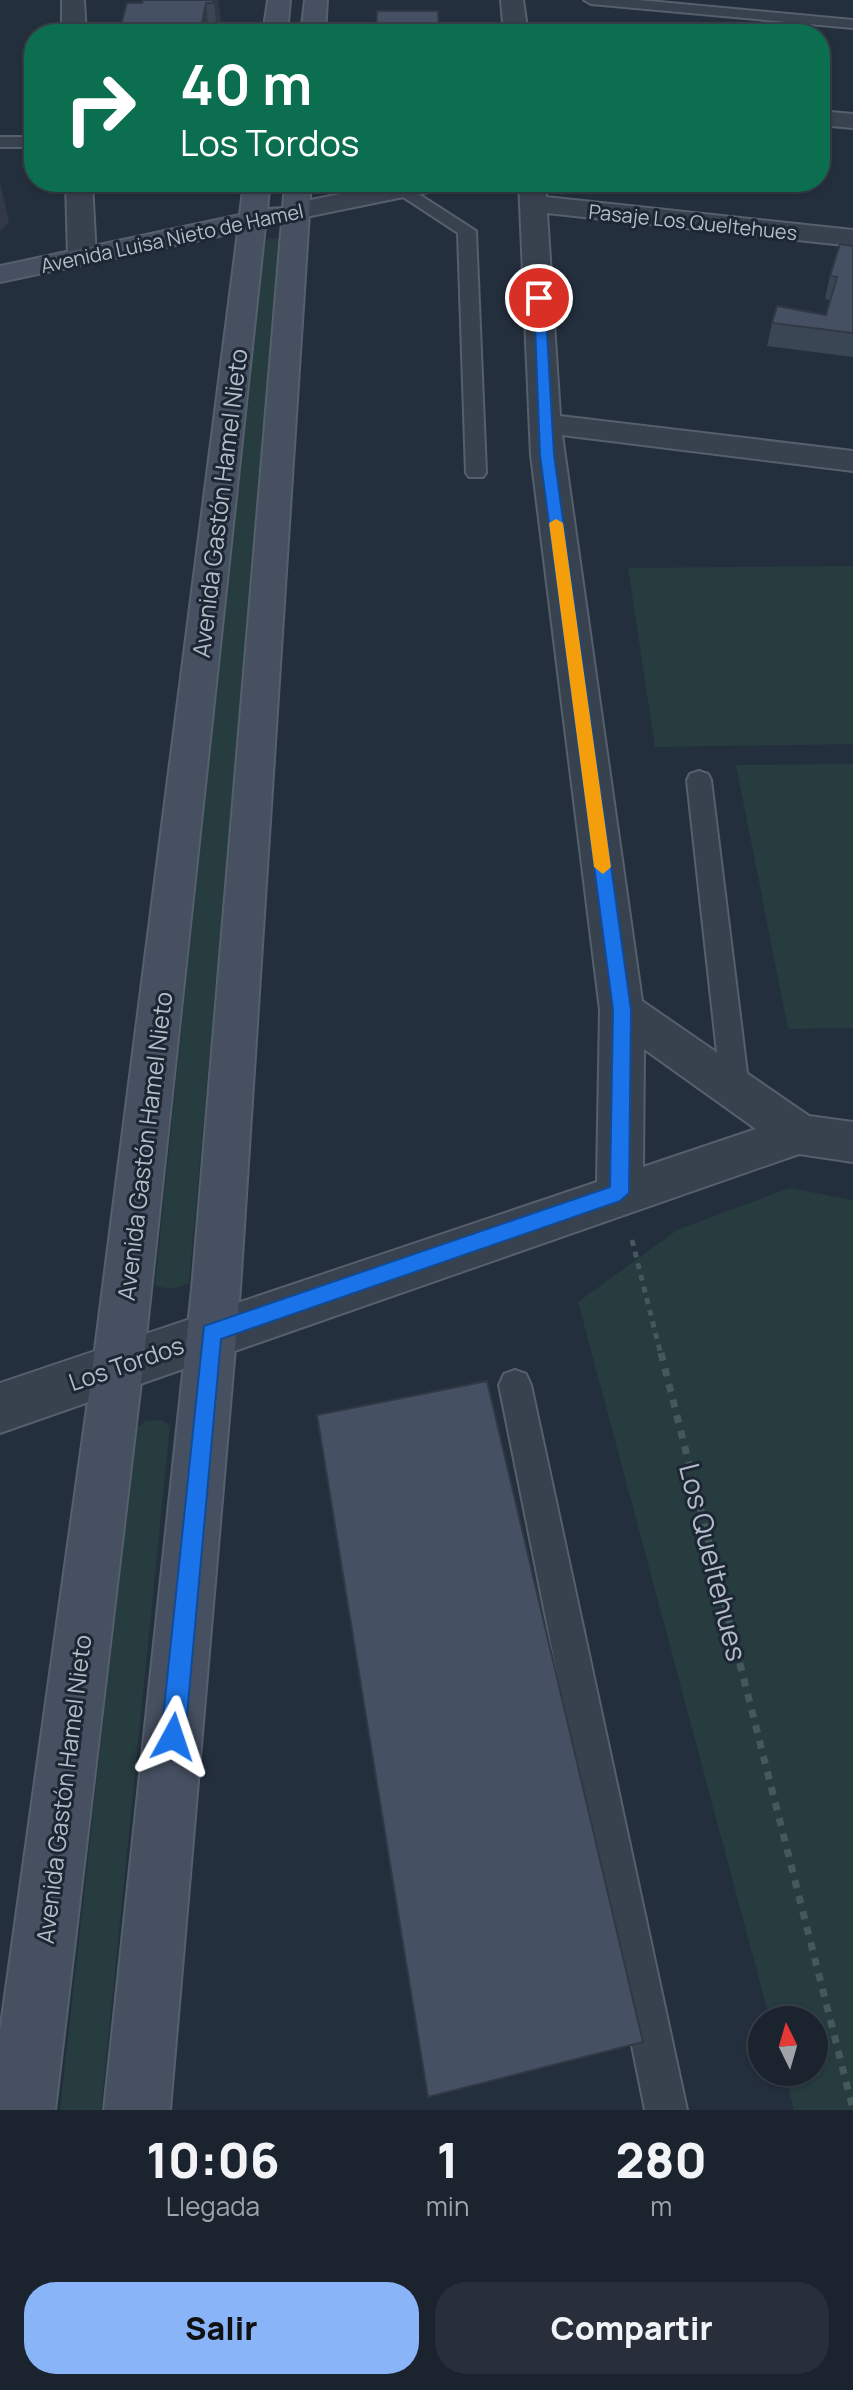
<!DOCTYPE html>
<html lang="es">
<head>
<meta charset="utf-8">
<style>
  :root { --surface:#1b232e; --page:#282f3a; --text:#f1f3f6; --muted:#a0a4aa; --line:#39404a; --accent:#8ab4f8 }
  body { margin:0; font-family:Manrope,sans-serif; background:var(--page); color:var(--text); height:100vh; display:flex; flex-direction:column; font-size:30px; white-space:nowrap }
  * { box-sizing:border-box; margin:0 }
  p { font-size:26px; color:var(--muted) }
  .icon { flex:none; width:44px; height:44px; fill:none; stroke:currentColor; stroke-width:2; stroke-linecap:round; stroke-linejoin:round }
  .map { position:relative; height:2110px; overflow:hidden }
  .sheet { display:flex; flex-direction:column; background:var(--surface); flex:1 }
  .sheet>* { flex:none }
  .guide { position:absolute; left:24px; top:24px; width:806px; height:168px; border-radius:32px; box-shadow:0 2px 6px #0004,0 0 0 2px var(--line); background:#0b6e4f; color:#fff; overflow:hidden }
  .needle { width:52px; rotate:355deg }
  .buttons { position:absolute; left:748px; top:2006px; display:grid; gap:16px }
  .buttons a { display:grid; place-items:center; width:80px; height:80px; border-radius:50%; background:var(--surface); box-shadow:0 2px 6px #0004,0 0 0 2px var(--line); font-size:40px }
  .pin { position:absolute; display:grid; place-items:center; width:68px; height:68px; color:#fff; margin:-34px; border:4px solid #fff; border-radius:50%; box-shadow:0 2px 8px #0007 }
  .me { position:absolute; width:88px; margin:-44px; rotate:5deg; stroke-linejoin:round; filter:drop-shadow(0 0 6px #0008) }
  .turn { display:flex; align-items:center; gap:28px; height:168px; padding:0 24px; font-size:36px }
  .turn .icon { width:104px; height:104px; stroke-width:2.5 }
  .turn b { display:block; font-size:56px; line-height:68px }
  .eta { display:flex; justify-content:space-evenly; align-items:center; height:136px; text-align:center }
  .eta b { font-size:48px; font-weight:800; line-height:56px }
  .action { display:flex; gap:16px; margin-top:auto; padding:16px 24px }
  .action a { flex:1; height:92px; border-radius:32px; background:var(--accent); color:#111; font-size:32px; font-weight:800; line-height:92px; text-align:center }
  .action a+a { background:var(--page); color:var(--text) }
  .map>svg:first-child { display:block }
  .green { fill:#263c3f }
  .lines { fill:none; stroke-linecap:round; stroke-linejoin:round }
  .service-casing { stroke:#565f6c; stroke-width:4 }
  .minor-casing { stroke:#565f6c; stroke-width:4 }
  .secondary-casing { stroke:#565f6c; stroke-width:4 }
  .path-far1 { stroke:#44595c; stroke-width:5; stroke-dasharray:6 6; stroke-linecap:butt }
  .path { stroke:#44595c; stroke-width:7; stroke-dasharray:8 8; stroke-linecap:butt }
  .service { fill:#38414e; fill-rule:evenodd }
  .minor { fill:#38414e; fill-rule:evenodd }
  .secondary { fill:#465061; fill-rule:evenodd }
  .wall { fill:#3b4654 }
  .shaded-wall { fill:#303945 }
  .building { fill:#455162; stroke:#303945; stroke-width:2 }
  .route { fill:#1a73e8; stroke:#114b97; stroke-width:2 }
  .slow { fill:#f59e0b }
  .labels { text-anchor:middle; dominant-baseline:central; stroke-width:6; stroke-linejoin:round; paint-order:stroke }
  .far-street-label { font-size:20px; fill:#b4bcc9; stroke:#1d2633 }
  .street-label { font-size:24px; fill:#b4bcc9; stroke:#1d2633 }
  .near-street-label { font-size:28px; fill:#b4bcc9; stroke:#1d2633 }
</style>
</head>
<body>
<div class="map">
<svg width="853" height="2110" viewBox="0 0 853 2110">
  <rect width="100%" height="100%" fill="#242f3e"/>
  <!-- green -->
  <path class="green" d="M277 238 283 239 189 1283C177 1289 168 1290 155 1285L263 240Z
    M853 566V744L655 747 628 568Z
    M853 764V1028L788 1029 736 765Z
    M789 1188 853 1200V2110H794L784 2072H814V2020H770L578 1302 677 1230Z
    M162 1420 170 1426 101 2110H60L136 1428 146 1421Z"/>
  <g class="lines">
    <!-- service casing -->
    <g class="service-casing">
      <path id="service" d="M584 0H638L853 20V28L591 4Z
        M313 29 450 30 457 34H306Z
        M0 137H34V147H0Z
        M403 184 476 231 486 473 483 477H469L466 473 458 233 397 193 395 189Z
        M699 771 708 774 711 780 749 1089 745 1097 735 1101 725 1097 721 1089 687 780 690 774Z
        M515 1370 526 1374 531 1385 687 2110H645L499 1385 504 1374Z"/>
    </g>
    <!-- minor casing -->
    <g class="minor-casing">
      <path id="minor" d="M62 0H84L86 34H62Z
        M501 0H523L528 34H504Z
        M820 111 853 114V128L820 125Z
        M66 182H92L96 257 92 263H72L68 257Z
        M399 182H451L438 190 296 219 287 217 283 211 287 205 296 203Z
        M519 182H545L546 197 853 230V246L547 213 560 416 853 451V471L562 435 642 1001 809 1116 853 1122V1162L799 1154 0 1433V1383L597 1182 600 1010 531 455ZM644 1049 756 1129 643 1167Z"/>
    </g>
    <!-- secondary casing -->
    <g class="secondary-casing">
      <path id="secondary" d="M268 0H290L287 34H263Z
        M305 0H327L325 34H301Z
        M244 182H270L267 209 283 208 285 182H311L240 1289 170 2110H104L192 1289 282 222 265 226 143 1365 55 2110H0V2032L93 1365 238 232 0 282V266L240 215Z"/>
    </g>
    <!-- path-far1 -->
    <path class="path-far1" d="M632 1240 661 1355"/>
    <!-- path -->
    <path class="path" d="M661 1353 853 2109"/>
    <!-- service -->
    <use href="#service" class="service"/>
    <!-- minor -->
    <use href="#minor" class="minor"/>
    <!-- secondary -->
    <use href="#secondary" class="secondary"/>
  </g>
  <!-- wall -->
  <path class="wall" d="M218 0 221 23 219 34H120V29L142 3Z
    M853 246V357L767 346 772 323 826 315 830 300 825 299 830 276Z"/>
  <!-- shaded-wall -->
  <path class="shaded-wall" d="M214 0H218L221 23 219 34H217Z
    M206 3 209 34 202 23Z
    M0 182 9 222 0 232Z"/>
  <!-- building -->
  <path class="building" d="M143 0H214L213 3H206L202 23H212L209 34H134L136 29H120L127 3H142Z
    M377 11H438L439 34H376Z
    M840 244 853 246V333L772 323 777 306 826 315 837 277 830 276Z
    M487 1381 643 2042 428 2097 317 1415Z"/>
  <!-- route -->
  <path class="route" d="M539 295 545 298 554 455 631 1010 629 1193 620 1201 221 1339 185 1737 181 1745 173 1749 164 1745 161 1737 204 1326 610 1187 613 1010 540 455 534 298Z"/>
  <!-- slow -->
  <path class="slow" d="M556 519 563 523 611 867 603 874 594 867 549 523Z"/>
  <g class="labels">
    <!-- far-street labels -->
    <g class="far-street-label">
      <text transform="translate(693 222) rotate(6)">Pasaje Los Queltehues</text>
      <text transform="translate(172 238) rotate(-12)">Avenida Luisa Nieto de Hamel</text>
    </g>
    <!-- street labels -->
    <g class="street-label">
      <text transform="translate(219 503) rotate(-83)">Avenida Gastón Hamel Nieto</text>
      <text transform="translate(144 1146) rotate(-83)">Avenida Gastón Hamel Nieto</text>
      <text transform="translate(126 1363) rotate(-19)">Los Tordos</text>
      <text transform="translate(63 1789) rotate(-83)">Avenida Gastón Hamel Nieto</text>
    </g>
    <!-- near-street labels -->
    <g class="near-street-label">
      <text transform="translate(714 1562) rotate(76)">Los Queltehues</text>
    </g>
  </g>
</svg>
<div class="buttons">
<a><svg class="needle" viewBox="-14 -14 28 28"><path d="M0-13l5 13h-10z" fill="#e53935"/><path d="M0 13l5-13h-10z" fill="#a0a4aa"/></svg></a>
</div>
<div class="pin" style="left:539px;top:298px;background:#d93025"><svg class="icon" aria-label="arrive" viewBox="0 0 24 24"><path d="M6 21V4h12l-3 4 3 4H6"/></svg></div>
<svg class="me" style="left:173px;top:1737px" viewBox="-20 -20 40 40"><path d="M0-17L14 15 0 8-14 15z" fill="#1a73e8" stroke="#fff" stroke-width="4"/></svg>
<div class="guide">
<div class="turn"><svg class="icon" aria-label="right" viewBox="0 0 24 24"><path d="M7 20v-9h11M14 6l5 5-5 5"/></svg><div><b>40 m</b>Los Tordos</div></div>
</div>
</div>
<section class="sheet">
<div class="eta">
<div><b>10:06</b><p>Llegada</p></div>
<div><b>1</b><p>min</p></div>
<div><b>280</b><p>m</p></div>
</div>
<div class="action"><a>Salir</a><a>Compartir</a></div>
</section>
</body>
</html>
